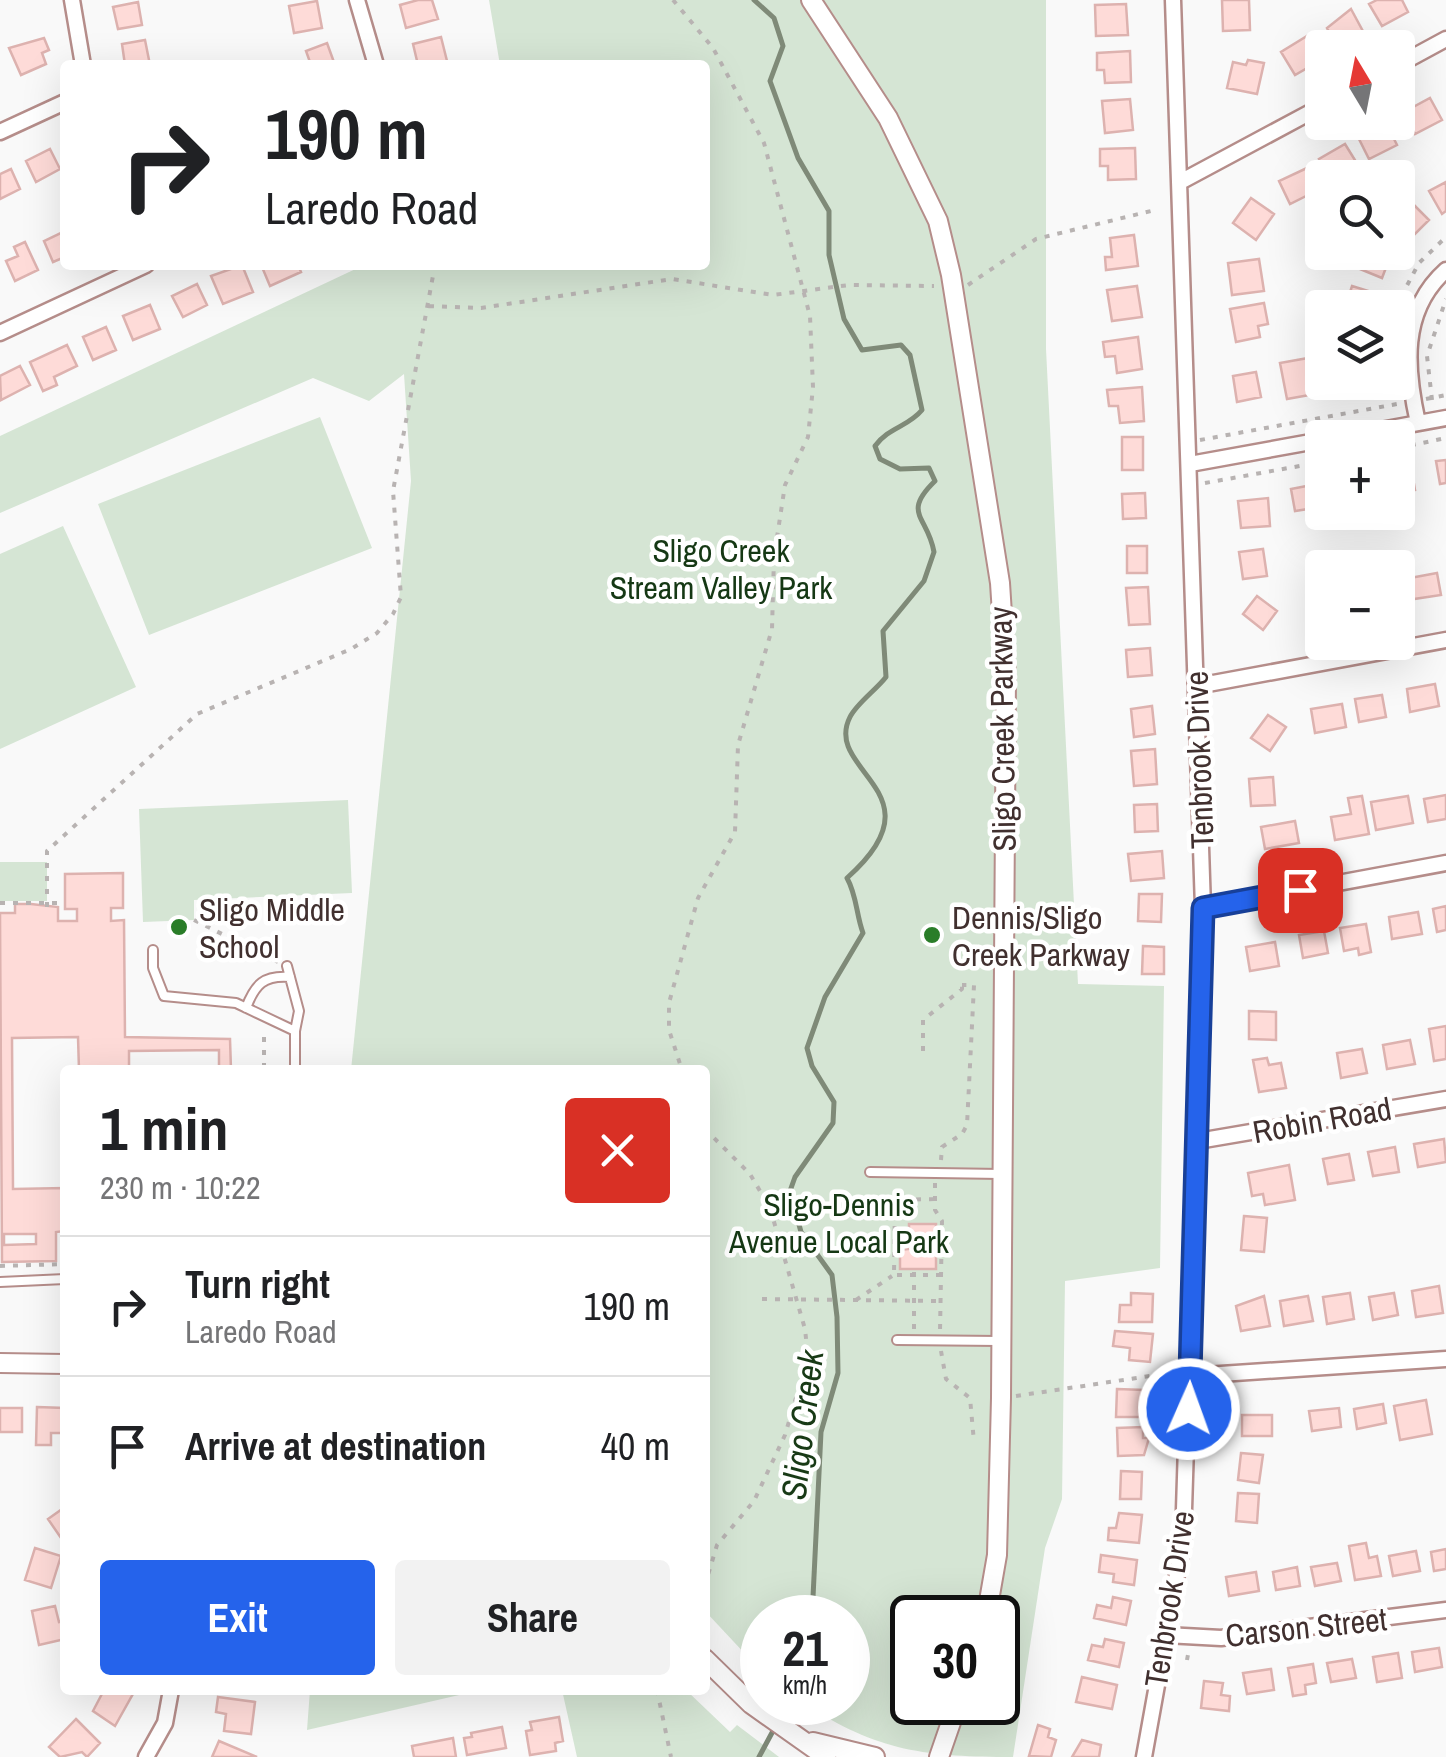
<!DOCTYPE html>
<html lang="en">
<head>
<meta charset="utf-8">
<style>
  :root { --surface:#fff; --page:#f2f2f2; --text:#202124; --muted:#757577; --line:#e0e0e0; --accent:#2563eb }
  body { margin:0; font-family:"Archivo Narrow",sans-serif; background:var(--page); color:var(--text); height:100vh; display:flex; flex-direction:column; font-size:38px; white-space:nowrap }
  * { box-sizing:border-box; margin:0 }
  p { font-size:32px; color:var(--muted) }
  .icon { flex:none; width:55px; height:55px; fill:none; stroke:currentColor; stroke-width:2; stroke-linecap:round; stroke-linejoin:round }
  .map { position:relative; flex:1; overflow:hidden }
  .side { position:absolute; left:60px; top:1065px; width:650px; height:630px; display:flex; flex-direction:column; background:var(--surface); border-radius:10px; box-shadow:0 10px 40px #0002 }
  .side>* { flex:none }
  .banner { position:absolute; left:60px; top:60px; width:650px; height:210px; border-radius:10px; box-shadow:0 10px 40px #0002; background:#fff; color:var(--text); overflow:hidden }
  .needle { width:65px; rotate:350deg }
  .tools { position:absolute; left:1305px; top:30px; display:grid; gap:20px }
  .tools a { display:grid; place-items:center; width:110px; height:110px; border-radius:10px; background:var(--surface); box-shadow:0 10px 40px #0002; font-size:50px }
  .speed { position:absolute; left:740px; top:1595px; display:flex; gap:20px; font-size:50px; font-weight:700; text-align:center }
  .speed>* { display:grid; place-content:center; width:130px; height:130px; border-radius:50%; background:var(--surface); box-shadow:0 10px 40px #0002; line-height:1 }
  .speed small { font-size:25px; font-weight:400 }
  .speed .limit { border:5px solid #111; border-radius:15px; background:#fff; color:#111 }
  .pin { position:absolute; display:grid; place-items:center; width:85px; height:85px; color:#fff; margin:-42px; border-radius:20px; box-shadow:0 5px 15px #0006 }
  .me { position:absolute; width:110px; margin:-55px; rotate:2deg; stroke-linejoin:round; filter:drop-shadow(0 0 8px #0008) }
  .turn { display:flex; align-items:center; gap:35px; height:210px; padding:0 40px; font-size:45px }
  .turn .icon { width:130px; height:130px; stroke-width:2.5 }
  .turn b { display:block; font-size:70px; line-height:85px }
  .round { display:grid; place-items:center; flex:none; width:105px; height:105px; border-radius:10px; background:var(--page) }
  .overview { display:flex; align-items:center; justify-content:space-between; height:170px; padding:0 40px }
  h1 { font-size:60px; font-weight:700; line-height:75px }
  .primary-button { display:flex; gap:20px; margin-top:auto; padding:20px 40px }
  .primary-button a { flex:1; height:115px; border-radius:10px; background:var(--accent); color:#fff; font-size:40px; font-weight:700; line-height:115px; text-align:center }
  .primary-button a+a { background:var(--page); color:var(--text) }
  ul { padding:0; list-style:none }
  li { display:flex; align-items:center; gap:30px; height:140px; padding:0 40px; border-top:2px solid var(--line) }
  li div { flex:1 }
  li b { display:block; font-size:38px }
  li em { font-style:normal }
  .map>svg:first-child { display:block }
  .green { fill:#d5e5d4; fill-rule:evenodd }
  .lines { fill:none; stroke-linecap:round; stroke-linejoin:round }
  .stream { stroke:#7f8a78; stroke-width:5 }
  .building { fill:#fedbd8; stroke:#ddb2af; stroke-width:2.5; fill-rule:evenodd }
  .service-casing { stroke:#b58d8a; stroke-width:12 }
  .minor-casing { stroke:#b58d8a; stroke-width:19 }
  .tertiary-casing { stroke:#b58d8a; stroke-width:22 }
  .path { stroke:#b8b3b2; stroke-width:4; stroke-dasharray:5 8; stroke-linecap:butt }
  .service { stroke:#fff; stroke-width:8 }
  .minor { stroke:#fff; stroke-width:14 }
  .tertiary { stroke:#fff; stroke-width:18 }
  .route-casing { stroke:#184099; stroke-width:25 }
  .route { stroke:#2563eb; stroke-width:18 }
  .poi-dot { fill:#2a7d29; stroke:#fff; stroke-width:4 }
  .labels { text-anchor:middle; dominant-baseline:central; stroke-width:9; stroke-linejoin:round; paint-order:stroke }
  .park-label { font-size:32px; fill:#153814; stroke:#fff }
  .street-label { font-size:32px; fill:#41302f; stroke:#fff }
  .poi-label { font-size:32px; fill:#41302f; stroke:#fff; text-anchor:start }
  .water-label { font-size:35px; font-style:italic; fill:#183a16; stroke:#fff }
</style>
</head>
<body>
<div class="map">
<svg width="1446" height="1757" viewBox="0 0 1446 1757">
  <rect width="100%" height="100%" fill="#f9f9f9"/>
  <!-- green -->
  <path class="green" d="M489 0H1046V349L1078 984 1164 986 1160 1268 1065 1281 1062 1499 1045 1548 1013 1757C930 1757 875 1752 805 1703L848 1702V1618H762V1672L705 1611V1070H351L411 481 404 374 369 401 313 378 0 513V436L364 265H705V65H500ZM912 1618H998V1702H912Z
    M320 417 372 548 149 635 98 504Z
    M63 526 136 687 0 749V554Z
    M348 800 352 893 194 900V920L143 922 139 809Z
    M0 862H47V901H0Z
    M310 1690H481L307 1730Z
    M562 1690H686L730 1732 737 1725 779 1757H577Z"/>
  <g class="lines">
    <!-- stream -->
    <path class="stream" d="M754 0 774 18 783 46 770 81 798 158 829 211V255L844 319 862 350 901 345 910 355 922 410C908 427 889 427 875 446L880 459 900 469 929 468 935 481C901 514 928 516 934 552L924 581 883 631 886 677C876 690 857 703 850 717 822 772 944 792 847 878 857 896 856 914 863 933L825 997 807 1048 812 1066 834 1102 833 1123 795 1177 790 1191 801 1232 832 1275 837 1317 838 1373 821 1432 812 1618
      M780 1719 791 1702
      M759 1757 774 1729"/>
  </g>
  <!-- building -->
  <path class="building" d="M418 0H432L438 19 406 28 400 5Z
    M1222 0H1249L1250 30 1223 31Z
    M1377 0H1402L1408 12 1382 26 1369 4Z
    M317 1 322 28 294 33 289 6Z
    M138 2 142 25 118 29 113 7Z
    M1126 4 1128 35 1096 36 1095 5Z
    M1351 9 1365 35 1338 48 1327 28Z
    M1307 36 1321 60 1295 75 1281 52Z
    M441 37 448 65H418L413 44Z
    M44 38 49 50 42 53 46 64 21 75 9 48Z
    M145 40 150 65H125L122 44Z
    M327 43 335 65H311L306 51Z
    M1130 51 1131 82 1105 83 1104 70H1097V53Z
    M1248 60 1264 63 1257 94 1227 88 1233 62 1246 65Z
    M1430 98 1442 120 1415 134 1404 112Z
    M1130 99 1133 130 1105 133 1102 101Z
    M1386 123 1397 145 1369 159 1358 137Z
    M1345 144 1358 165 1330 178 1319 159Z
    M1135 148 1136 179 1108 180V166H1100V149Z
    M50 149 60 169 36 182 26 161Z
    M1307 168 1318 190 1290 204 1279 181Z
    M11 169 20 189 0 199V174Z
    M1446 182V211L1442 214 1429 191Z
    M1251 198 1274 214 1256 240 1233 223Z
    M1411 202 1429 220 1407 242 1398 232V216Z
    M65 231V257L53 262 44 241Z
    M1134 235 1138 266 1106 270 1105 257H1112L1110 238Z
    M25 242 38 270 15 281 6 261 18 256 14 247Z
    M1392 252 1382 278 1360 269 1367 252Z
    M1259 259 1264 291 1232 295 1228 263Z
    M242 265 253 292 223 304 211 276Z
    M298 265 301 272 270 286 262 267Z
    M197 284 207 305 183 317 172 296Z
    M1137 286 1142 317 1112 321 1107 290Z
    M1352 286 1375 293 1371 308H1345Z
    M1264 303 1268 324 1258 326 1260 337 1236 342 1230 309Z
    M150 305 160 329 133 340 123 316Z
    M106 327 116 350 93 360 83 337Z
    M1138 337 1142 369 1117 373 1115 356 1105 357 1103 342Z
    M67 345 77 366 54 377 57 385 43 391 30 362Z
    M1308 358 1315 394 1287 399 1280 363Z
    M20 366 30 385 1 400 0 376Z
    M1256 372 1261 397 1237 402 1233 376Z
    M1340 382H1372L1373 389 1342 395Z
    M1142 387 1144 421 1120 423 1118 406H1109L1107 390Z
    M1122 437H1143V470H1122Z
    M1446 460V483L1440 484 1436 461Z
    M1411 466 1415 490 1398 493V469Z
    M1317 484 1321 507 1295 511 1291 489Z
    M1145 493 1146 518 1123 519 1122 494Z
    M1268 498 1270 526 1241 528 1238 501Z
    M1127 546H1147V573H1127Z
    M1263 549 1267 576 1243 579 1239 552Z
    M1437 573 1441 595 1414 599 1410 578Z
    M1148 587 1150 624 1129 625 1126 588Z
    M1257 596 1277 611 1263 630 1243 614Z
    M1150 648 1152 675 1128 677 1126 650Z
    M1435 684 1439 706 1410 712 1407 689Z
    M1382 695 1386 717 1359 722 1355 699Z
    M1342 704 1346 727 1315 733 1311 709Z
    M1152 706 1155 734 1134 737 1131 709Z
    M1268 715 1286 727 1270 751 1251 738Z
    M1155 749 1157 784 1134 786 1131 751Z
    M1273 777 1275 805 1251 806 1249 779Z
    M1446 795V819L1428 822 1424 799Z
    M1362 796 1369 834 1335 840 1331 817 1351 814 1348 798Z
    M1408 796 1413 823 1376 830 1371 802Z
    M1157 804 1158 831 1135 832 1134 805Z
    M1295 821 1299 843 1265 849 1261 827Z
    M1162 851 1164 878 1131 881 1128 854Z
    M123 873V908H111V921L124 920 125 1037 230 1039 231 1070H219V1050L129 1051V1070H79L78 1037 12 1038 13 1189 65 1188V1231L56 1232V1261L2 1262 0 913H15V904H31L58 907V921H77V909H65V874ZM4 1234H36V1244L4 1245Z
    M1139 894H1162L1161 922 1138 921Z
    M1446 906V930L1437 932 1433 909Z
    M1418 912 1422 934 1392 939 1389 917Z
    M1366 924 1371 952 1359 955 1358 948 1344 951 1340 928Z
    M1324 931 1328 953 1303 958 1299 935Z
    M1275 942 1279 966 1250 971 1246 947Z
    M1143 946 1164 947V974H1142Z
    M1249 1011 1276 1012V1040L1249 1039Z
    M1446 1026V1059L1434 1061 1429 1029Z
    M1410 1040 1415 1064 1387 1069 1383 1045Z
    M1362 1049 1367 1073 1341 1078 1337 1053Z
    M1267 1058 1269 1065 1281 1063 1286 1088 1259 1092 1253 1060Z
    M1444 1139 1446 1162 1418 1167 1414 1144Z
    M1395 1147 1399 1172 1373 1176 1368 1152Z
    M1349 1154 1354 1180 1328 1184 1323 1159Z
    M1289 1165 1295 1200 1265 1205 1263 1194 1252 1196 1248 1173Z
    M1244 1216 1267 1218 1264 1252 1241 1250Z
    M909 1224H936V1269H900V1250L909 1249Z
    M1439 1286 1443 1313 1416 1317 1412 1291Z
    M1131 1293 1153 1294 1152 1322H1119L1120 1305H1131Z
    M1350 1293 1354 1319 1327 1324 1323 1297Z
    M1394 1293 1398 1315 1373 1320 1369 1297Z
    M1264 1296 1270 1326 1241 1331 1236 1306Z
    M1308 1296 1313 1321 1284 1326 1280 1301Z
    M1115 1331 1153 1334 1150 1362 1129 1360 1130 1348 1113 1346Z
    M1117 1389 1144 1390V1402L1149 1403 1145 1417H1116Z
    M1426 1400 1432 1434 1400 1440 1394 1406Z
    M1383 1404 1386 1423 1357 1429 1354 1409Z
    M37 1407 65 1408V1433H51V1445H36Z
    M0 1408H22V1432H0Z
    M1339 1408 1341 1427 1312 1431 1309 1411Z
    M1242 1415H1272V1436H1242Z
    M1143 1427V1438H1149L1144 1455 1118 1456 1117 1428Z
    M1241 1453 1263 1455 1259 1483 1238 1480Z
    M1121 1471 1142 1472 1141 1499H1120Z
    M1238 1493 1259 1494 1257 1523 1236 1521Z
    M65 1507V1535L61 1538 48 1519Z
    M1119 1513 1142 1515 1139 1543 1108 1540 1109 1528H1116Z
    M1366 1543 1369 1558 1377 1556 1381 1576 1355 1580 1349 1546Z
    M35 1548 61 1556 51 1588 25 1580Z
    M1446 1549V1569L1434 1571 1431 1552Z
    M1416 1551 1420 1571 1393 1576 1389 1556Z
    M1101 1555 1137 1560 1134 1585 1113 1582 1114 1574 1099 1572Z
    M1337 1563 1341 1581 1315 1586 1311 1567Z
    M1297 1567 1300 1586 1276 1590 1273 1572Z
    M1256 1572 1259 1591 1229 1596 1226 1577Z
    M1113 1597 1131 1601 1126 1625 1094 1618 1097 1605 1111 1608Z
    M55 1606 59 1622 65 1621V1639L39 1645 32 1611Z
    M1105 1639 1124 1643 1119 1667 1088 1660 1092 1645 1103 1647Z
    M1439 1648 1442 1667 1415 1672 1412 1652Z
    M1398 1653 1402 1678 1377 1682 1373 1657Z
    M1352 1659 1356 1678 1331 1682 1327 1663Z
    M1313 1664 1316 1683 1305 1685 1306 1694 1293 1696 1288 1668Z
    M1271 1669 1274 1690 1247 1694 1243 1673Z
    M1082 1677 1117 1685 1112 1709 1076 1702Z
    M1204 1681 1223 1683 1221 1695 1230 1696 1229 1711 1201 1708Z
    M104 1690 134 1692 115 1726 93 1711Z
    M218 1697 255 1702 251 1734 224 1731 226 1714 216 1712Z
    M559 1717 563 1741 555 1743 556 1751 530 1755 526 1731 532 1730 530 1722Z
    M76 1719 100 1743 87 1757 82 1752 60 1757 49 1747Z
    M1038 1725 1050 1729 1048 1737 1056 1740 1051 1757 1029 1756Z
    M502 1727 506 1748 467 1755 464 1738 472 1737 471 1733Z
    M453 1738 456 1757H414L412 1746Z
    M1082 1740 1101 1745 1099 1757H1072Z
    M219 1741 257 1757H212Z"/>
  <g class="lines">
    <!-- service casing -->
    <g class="service-casing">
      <path id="service" d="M153 950V968L164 996 236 1003 295 1031 299 1011 287 966
        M246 1008C255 984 264 975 290 977
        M295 1031V1070
        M870 1172 1001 1174
        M0 1282 65 1279
        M897 1340 999 1341"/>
    </g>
    <!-- minor casing -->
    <g class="minor-casing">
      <path id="minor" d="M72 0 83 65
        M357 0 376 65
        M1398 65 1446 39
        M0 132 65 102
        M1182 181 1322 106
        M0 333 146 265
        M1418 423C1406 369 1400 311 1446 270
        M1337 438 1446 418
        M1190 464 1322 440
        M1197 686 1446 640
        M1203 908 1446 863
        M1198 1141 1446 1099
        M1191 1376 1446 1359
        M1166 1635 1221 1638 1446 1610
        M146 1757 165 1723 171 1690
        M1144 1757 1183 1541 1203 908 1173 0"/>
    </g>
    <!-- tertiary casing -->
    <g class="tertiary-casing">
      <path id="tertiary" d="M811 0 888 118 938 221 951 275 1000 583 1006 676 1001 1398 997 1555 986 1618
        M0 1363 65 1364
        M705 1659 751 1704 826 1757
        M813 1742 875 1757
        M939 1757 958 1702"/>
    </g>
    <!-- path -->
    <path class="path" d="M673 0 713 48 764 143 810 316 813 387 808 437 785 485 774 557 772 629 738 745 735 832 698 898 669 1003V1030L682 1070
      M968 285 1036 239 1155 210
      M429 306 481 308 672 279 773 295 849 285 934 286
      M1395 308 1419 263 1446 237
      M1386 382 1390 407
      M1426 399 1446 395
      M1432 400 1427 356 1446 299
      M1200 440 1397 404
      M1398 448 1446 438
      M1205 483 1322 462
      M0 903H65
      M47 907V851L197 714 351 649 377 633 393 614 401 597 393 491 435 265
      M194 920 278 962
      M264 1037V1070
      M923 1051V1020L962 989V982
      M705 1129 750 1174 770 1208 805 1329 808 1357 785 1435 754 1501 717 1545 705 1585
      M941 1160 942 1147 962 1134 967 1125 974 985H962
      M935 1183V1210L942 1221 940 1331
      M934 1199 895 1200 894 1275H940
      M0 1266 65 1264
      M762 1299 941 1301
      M856 1300 892 1276
      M914 1329V1269
      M941 1351 946 1379 970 1398 974 1442
      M1016 1396 1170 1373
      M1187 1660 1189 1649
      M657 1690 671 1757"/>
    <!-- service -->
    <use href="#service" class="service"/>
    <!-- minor -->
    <use href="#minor" class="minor"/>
    <!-- tertiary -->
    <use href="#tertiary" class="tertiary"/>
  </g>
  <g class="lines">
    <!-- route casing -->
    <g class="route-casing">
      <path id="route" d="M1189 1409 1203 908 1300 890"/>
    </g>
    <!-- route -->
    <use href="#route" class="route"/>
  </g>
  <!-- markers -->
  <g class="poi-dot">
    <circle cx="179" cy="927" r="10"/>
    <circle cx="932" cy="935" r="10"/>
  </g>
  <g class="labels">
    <!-- park labels -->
    <g class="park-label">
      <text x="721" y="550">Sligo Creek<tspan x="721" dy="37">Stream Valley Park</tspan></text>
      <text x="839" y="1204">Sligo-Dennis<tspan x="839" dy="37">Avenue Local Park</tspan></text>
    </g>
    <!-- street labels -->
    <g class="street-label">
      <text transform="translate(1002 729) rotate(-91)">Sligo Creek Parkway</text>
      <text transform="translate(1199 760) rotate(-92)">Tenbrook Drive</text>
      <text transform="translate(1322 1120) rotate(-10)">Robin Road</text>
      <text transform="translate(1169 1599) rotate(-81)">Tenbrook Drive</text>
      <text transform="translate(1306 1627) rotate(-6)">Carson Street</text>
    </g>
    <!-- poi labels -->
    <g class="poi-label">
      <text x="199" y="909">Sligo Middle<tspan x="199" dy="37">School</tspan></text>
      <text x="952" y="917">Dennis/Sligo<tspan x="952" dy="37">Creek Parkway</tspan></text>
    </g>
    <!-- water labels -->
    <g class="water-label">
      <text transform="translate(802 1425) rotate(-83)">Sligo Creek</text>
    </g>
  </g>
</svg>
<div class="tools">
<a><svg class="needle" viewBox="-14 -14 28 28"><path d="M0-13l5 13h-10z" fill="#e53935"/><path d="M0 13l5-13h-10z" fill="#757577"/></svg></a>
<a><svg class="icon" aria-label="search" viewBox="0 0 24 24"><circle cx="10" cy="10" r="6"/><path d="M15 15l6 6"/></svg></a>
<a><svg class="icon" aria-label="layers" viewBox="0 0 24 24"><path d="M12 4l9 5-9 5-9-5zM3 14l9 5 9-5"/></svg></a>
<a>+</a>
<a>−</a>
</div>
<div class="speed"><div>21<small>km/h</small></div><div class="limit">30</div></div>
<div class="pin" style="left:1300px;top:890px;background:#d93025"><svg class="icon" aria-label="arrive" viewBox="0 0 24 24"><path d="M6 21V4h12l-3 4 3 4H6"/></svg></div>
<svg class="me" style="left:1189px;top:1409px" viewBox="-20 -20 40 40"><circle r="17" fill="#2563eb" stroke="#fff" stroke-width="3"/><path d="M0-11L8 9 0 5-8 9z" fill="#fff"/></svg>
<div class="banner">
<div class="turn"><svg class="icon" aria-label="right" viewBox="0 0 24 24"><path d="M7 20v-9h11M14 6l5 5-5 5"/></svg><div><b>190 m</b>Laredo Road</div></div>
</div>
<section class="side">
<div class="overview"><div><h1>1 min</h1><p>230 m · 10:22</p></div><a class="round" style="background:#d93025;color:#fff"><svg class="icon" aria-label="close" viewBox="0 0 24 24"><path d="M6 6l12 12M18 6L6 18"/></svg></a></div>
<ul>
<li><svg class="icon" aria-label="right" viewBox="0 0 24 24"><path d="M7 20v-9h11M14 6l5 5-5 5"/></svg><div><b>Turn right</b><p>Laredo Road</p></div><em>190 m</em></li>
<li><svg class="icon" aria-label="arrive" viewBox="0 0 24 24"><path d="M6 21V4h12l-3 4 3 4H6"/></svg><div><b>Arrive at destination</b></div><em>40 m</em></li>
</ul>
<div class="primary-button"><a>Exit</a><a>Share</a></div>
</section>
</div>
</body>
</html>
